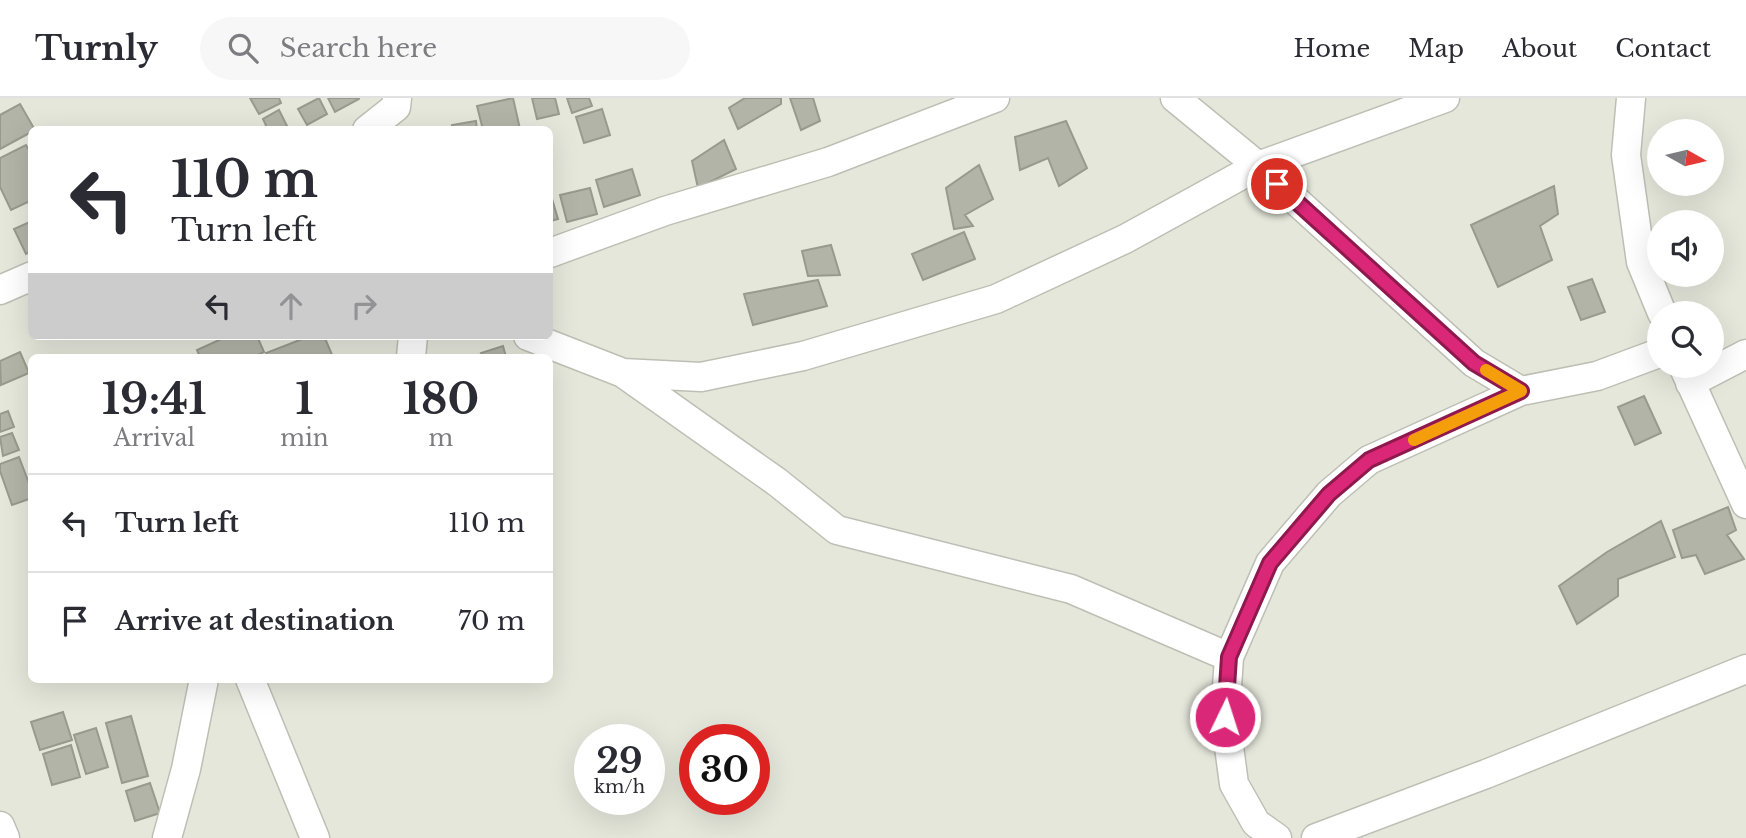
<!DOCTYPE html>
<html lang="en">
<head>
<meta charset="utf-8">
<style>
  :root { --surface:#fff; --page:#f7f7f7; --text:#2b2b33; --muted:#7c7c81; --line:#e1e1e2 }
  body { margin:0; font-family:"Libre Baskerville",serif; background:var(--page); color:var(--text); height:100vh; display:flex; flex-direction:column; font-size:26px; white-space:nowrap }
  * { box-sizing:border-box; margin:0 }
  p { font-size:23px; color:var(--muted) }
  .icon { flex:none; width:38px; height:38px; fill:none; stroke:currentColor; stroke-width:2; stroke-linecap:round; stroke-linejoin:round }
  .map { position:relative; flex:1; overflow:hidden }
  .drawer { position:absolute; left:28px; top:256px; width:525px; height:329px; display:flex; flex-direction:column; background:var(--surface); border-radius:10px; box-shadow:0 7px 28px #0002 }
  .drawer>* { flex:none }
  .guide { position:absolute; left:28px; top:28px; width:525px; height:214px; border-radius:10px; box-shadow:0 7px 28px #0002; background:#fff; color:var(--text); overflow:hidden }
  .needle { width:46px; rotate:98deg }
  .tools { position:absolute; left:1647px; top:21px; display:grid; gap:14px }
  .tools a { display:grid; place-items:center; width:77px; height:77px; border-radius:50%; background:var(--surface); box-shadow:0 7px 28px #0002; font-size:35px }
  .speed { position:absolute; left:574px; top:626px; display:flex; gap:14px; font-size:35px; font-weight:700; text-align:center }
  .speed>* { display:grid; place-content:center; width:91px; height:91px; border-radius:50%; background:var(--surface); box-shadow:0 7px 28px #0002; line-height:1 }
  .speed small { font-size:18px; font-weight:400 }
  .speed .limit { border:10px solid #d22; background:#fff; color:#111 }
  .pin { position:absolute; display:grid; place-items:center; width:60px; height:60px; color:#fff; margin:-30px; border:4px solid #fff; border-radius:50%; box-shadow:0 2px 7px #0007 }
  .me { position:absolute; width:77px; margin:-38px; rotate:4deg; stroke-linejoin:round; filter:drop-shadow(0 0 5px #0008) }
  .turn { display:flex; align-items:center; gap:24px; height:147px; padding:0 28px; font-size:32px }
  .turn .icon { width:91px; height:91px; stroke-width:2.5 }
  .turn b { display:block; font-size:49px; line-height:60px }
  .lanes { display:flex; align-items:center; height:66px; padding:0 28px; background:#0003; justify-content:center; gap:35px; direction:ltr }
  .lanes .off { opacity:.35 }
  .eta { display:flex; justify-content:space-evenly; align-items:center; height:119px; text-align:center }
  .eta b { font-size:42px; font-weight:700; line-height:49px }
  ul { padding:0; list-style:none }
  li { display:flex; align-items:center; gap:21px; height:98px; padding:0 28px; border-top:2px solid var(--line) }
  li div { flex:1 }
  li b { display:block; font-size:26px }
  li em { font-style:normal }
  header { display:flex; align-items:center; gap:42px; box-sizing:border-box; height:98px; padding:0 35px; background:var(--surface); border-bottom:2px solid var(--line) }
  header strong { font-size:33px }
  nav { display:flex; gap:38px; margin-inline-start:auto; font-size:24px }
  .search { width:490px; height:63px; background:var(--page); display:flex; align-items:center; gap:18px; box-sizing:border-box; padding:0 24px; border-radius:38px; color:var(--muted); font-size:26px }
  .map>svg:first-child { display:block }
  .building { fill:#b3b4a8; stroke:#999a8e; stroke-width:2 }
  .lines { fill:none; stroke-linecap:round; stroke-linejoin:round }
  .street-casing { stroke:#bebfb4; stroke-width:31 }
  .street { stroke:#fff; stroke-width:28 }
  .route-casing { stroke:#8e194d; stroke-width:18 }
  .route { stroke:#db2777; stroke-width:12 }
  .slow { stroke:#f59e0b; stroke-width:12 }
</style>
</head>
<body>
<header>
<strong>Turnly</strong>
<div class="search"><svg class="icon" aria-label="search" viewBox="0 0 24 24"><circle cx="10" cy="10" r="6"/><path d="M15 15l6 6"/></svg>Search here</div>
<nav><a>Home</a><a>Map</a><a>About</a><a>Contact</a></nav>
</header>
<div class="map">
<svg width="1746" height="740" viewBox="0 0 1746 740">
  <rect width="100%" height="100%" fill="#e6e7db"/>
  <!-- building -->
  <path class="building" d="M250 0H279L281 5 259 16Z
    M319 0 327 16 307 27 298 11Z
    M328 0H359V1L335 14Z
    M513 0 520 31 483 32 477 8Z
    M532 0H555L559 16 537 21Z
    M567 0H589L592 8 572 15Z
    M745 0H781V6L738 31 729 10Z
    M790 0H813L820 23 801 32Z
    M20 6 35 32 0 51V17Z
    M602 11 610 37 584 45 576 19Z
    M279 12 289 32H268L263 21Z
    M476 23 477 32H453L452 27Z
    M1066 23 1087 70 1059 88 1048 60 1020 72 1015 39Z
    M724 42 736 71 698 90 692 63Z
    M26 47 32 58V102L11 112 0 89V60Z
    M979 67 993 101 965 117 973 128 954 131 946 90Z
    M632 71 640 97 604 109 596 82Z
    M1554 88 1558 116 1540 128 1552 162 1498 189 1471 127Z
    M590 90 597 116 567 124 560 97Z
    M550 94 558 121 550 123Z
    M32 123V153L26 156 14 131Z
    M964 134 975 161 923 182 912 156Z
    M831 147 840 177 808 178 802 153Z
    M1592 181 1605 214 1581 222 1568 189Z
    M818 182 827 208 753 227 744 196Z
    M228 238H257L264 254 253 259H200L197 252Z
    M310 238H324L333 259H267L266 255Z
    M503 248 506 259H483L481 255Z
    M20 254 29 275 1 287 0 263Z
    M1644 298 1661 335 1635 347 1618 309Z
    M8 313 14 329 0 334V316Z
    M12 335 19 352 3 358 0 339Z
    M19 359 32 393V400L12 407 0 373V366Z
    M1728 409 1736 432 1727 437 1744 461 1705 476 1696 457 1682 460 1673 432Z
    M1661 423 1675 459 1618 481V498L1577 526 1559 488 1607 454Z
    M63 614 72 642 40 652 31 624Z
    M131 618 148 678 122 685 106 625Z
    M96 630 108 669 86 676 74 637Z
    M71 647 80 679 52 687 43 656Z
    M150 685 160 715 135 723 126 693Z"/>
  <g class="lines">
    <!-- street casing -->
    <g class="street-casing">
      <path id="street" d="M1175 0 1258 68 1474 265 1521 293 1597 278 1659 255
        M1631 0 1626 57 1641 164 1662 215
        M367 32 396 9 397 0
        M550 155 665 113 828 64 995 0
        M0 192 32 178
        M528 238 623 275 701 279 803 258 996 201 1125 141 1258 68 1445 0
        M411 259 413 238
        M1683 268 1746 406
        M623 275 777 384 837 432 1071 491 1229 559
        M1690 285 1746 256
        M250 581 315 740
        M0 728 5 740
        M167 740 186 671 204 581
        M1277 740 1256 725 1234 686 1225 619 1229 559 1270 465 1329 396 1369 362 1521 293
        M1316 740 1486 676 1746 571"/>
    </g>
    <!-- street -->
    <use href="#street" class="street"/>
  </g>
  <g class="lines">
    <!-- route casing -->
    <g class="route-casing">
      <path id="route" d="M1225 619 1229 559 1270 465 1329 396 1369 362 1521 293 1474 265 1277 86"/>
    </g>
    <!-- route -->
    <use href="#route" class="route"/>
    <!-- slow -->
    <path class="slow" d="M1414 342 1521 293 1486 272"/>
  </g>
</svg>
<div class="tools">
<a><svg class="needle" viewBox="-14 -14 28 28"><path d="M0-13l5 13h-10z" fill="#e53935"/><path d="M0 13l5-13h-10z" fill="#7c7c81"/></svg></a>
<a><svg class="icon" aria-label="sound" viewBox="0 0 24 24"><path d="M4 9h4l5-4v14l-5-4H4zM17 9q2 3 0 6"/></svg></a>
<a><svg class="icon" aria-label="search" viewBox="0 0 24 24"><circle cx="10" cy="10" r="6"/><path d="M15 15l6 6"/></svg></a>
</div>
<div class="speed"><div>29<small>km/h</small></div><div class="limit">30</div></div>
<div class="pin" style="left:1277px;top:86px;background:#d93025"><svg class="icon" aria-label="arrive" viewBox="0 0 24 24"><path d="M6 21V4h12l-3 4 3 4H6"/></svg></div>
<svg class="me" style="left:1225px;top:619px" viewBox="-20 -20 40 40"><circle r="17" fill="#db2777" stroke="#fff" stroke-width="3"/><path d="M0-11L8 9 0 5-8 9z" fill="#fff"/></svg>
<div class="guide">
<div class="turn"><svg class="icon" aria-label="left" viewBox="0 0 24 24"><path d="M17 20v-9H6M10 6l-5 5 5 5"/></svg><div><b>110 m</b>Turn left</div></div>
<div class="lanes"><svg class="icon" aria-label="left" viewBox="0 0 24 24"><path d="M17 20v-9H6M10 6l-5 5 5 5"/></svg><svg class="icon off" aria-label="ahead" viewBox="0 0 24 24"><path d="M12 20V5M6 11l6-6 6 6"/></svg><svg class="icon off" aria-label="right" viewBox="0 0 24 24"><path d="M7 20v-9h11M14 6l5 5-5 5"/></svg></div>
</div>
<section class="drawer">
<div class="eta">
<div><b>19:41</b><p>Arrival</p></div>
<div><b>1</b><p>min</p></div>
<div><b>180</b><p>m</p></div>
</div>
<ul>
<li><svg class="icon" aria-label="left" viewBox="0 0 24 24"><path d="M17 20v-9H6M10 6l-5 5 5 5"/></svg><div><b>Turn left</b></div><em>110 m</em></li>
<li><svg class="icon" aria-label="arrive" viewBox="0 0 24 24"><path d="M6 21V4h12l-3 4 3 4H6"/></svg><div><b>Arrive at destination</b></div><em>70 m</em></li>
</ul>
</section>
</div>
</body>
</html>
